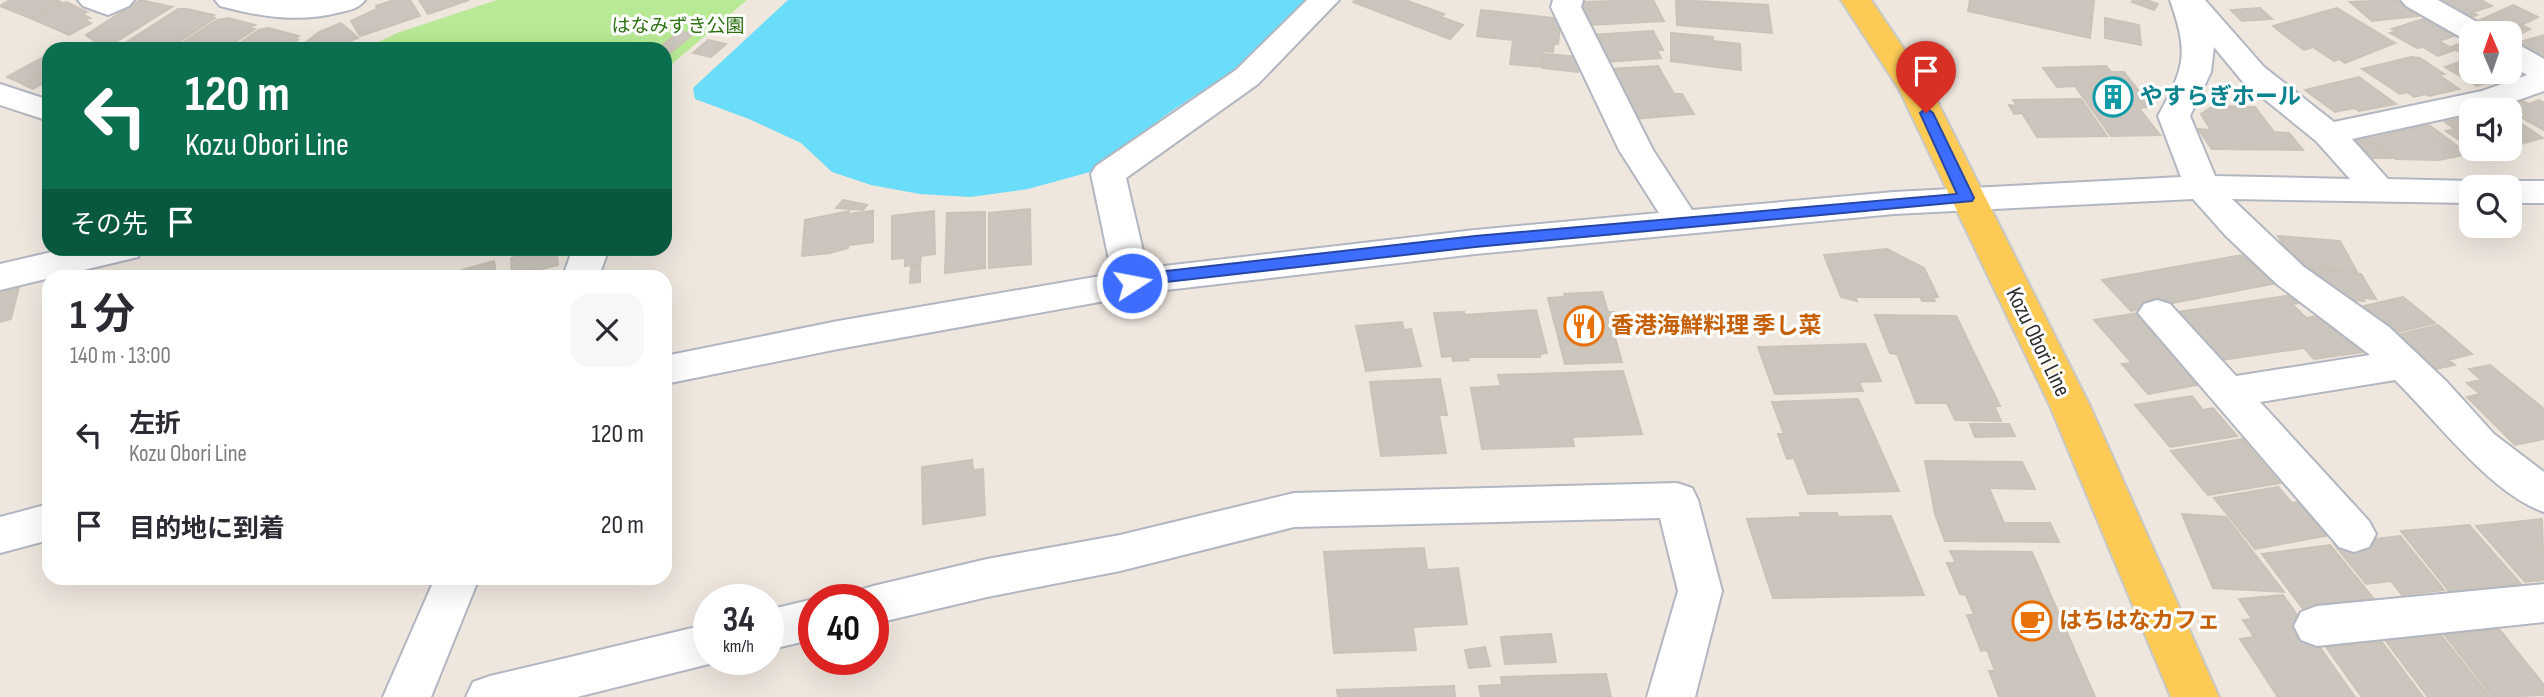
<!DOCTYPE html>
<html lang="ja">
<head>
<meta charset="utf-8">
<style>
  :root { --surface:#fff; --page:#f7f7f7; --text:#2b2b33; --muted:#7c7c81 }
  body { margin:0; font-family:"Sofia Sans Condensed","Noto Sans JP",sans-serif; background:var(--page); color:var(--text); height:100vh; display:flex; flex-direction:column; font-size:26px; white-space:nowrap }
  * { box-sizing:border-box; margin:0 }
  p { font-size:23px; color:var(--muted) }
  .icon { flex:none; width:38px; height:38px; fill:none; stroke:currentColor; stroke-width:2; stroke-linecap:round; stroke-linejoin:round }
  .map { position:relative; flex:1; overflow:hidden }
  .sheet { position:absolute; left:42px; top:270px; width:630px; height:315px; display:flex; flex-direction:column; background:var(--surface); border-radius:21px; box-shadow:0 7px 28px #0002 }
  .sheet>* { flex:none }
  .guide { position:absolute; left:42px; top:42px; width:630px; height:214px; border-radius:21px; box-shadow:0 7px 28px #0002; background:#0b6e4f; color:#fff; overflow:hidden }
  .needle { width:46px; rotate:358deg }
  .controls { position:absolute; left:2459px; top:21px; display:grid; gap:14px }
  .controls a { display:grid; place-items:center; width:63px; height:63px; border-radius:14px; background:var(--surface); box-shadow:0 7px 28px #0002; font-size:35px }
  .speed { position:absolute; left:693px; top:584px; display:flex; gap:14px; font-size:35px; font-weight:700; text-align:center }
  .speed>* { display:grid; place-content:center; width:91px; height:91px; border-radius:50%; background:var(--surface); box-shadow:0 7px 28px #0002; line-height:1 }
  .speed small { font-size:18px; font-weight:400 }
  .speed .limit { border:10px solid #d22; background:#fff; color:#111 }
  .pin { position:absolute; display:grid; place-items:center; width:60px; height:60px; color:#fff; margin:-72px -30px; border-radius:50% 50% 50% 0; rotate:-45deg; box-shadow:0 0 7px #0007 }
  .pin .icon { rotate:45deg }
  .me { position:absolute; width:77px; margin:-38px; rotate:79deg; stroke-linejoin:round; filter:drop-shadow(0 0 5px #0008) }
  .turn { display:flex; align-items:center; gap:24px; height:147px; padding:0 28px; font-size:32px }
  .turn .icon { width:91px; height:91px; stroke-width:2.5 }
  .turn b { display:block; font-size:49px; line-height:60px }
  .then { display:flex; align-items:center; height:66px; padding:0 28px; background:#0003; gap:14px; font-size:26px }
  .round { display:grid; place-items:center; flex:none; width:74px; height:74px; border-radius:21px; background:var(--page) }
  .head { display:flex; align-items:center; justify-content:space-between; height:119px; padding:0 28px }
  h1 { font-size:42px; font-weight:700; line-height:52px }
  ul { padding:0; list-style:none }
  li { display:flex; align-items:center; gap:21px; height:91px; padding:0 28px }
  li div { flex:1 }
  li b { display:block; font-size:26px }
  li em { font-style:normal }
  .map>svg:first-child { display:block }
  .green { fill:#b8ea96 }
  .water { fill:#69ddfa }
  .building { fill:#cbc5bd; stroke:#cbc3b7; stroke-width:2 }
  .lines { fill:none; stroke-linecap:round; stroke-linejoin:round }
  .minor-casing { stroke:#b2b6c1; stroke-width:4 }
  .major-casing { stroke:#c8c8c8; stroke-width:4 }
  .minor { fill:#fff; fill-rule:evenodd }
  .major { fill:#fdcb55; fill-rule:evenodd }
  .route { fill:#3c6dff; stroke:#2747a6; stroke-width:2 }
  .labels { text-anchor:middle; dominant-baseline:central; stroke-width:6; stroke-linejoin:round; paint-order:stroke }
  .far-park-label { font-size:19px; fill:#2e7214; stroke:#fff }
  .culture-label { font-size:23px; font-weight:bold; fill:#0d838f; stroke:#fff; text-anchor:start }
  .food-label { font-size:23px; font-weight:bold; fill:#c56008; stroke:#fff; text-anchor:start }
  .street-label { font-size:23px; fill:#2d2d2d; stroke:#fff }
</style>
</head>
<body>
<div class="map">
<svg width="2544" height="697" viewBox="0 0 2544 697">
  <rect width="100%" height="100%" fill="#efe7de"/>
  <!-- green -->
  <path class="green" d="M497 0H747L665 70V49H364L397 33Z"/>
  <!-- water -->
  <path class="water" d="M788 0H1307L1234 70 1170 112 1090 172 1028 189 970 197 920 194 871 185 832 172 801 143 749 119 695 99 693 88Z"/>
  <!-- building -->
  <path class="building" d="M10 0H56L63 3 30 18 0 6Z
    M140 0 172 7 117 41H94L86 35Z
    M394 0H410L420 16 360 36 351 21 377 9 376 6Z
    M419 0H469L428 14Z
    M1356 0H1405L1444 14 1441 17 1463 25 1450 39 1353 2Z
    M1653 0 1664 21 1587 25 1578 5H1582L1580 2Z
    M1676 0 1768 5 1772 33 1677 25Z
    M1970 0H2094L2090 38 1968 11Z
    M2133 0H2146L2158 4 2154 10 2132 2Z
    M2400 0 2418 16 2372 21 2350 2Z
    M2429 0H2481L2492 6 2473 12 2477 15 2465 19Z
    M66 2 87 12 82 14 90 18 84 20 91 23 69 35 32 19Z
    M2513 5 2538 17 2521 25 2530 29 2512 38 2510 33 2494 31 2479 24 2478 21Z
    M2260 8 2272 19 2242 21 2231 10Z
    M2337 8 2395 43 2345 63 2339 59 2334 61 2313 47 2304 50 2273 26Z
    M178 9H187L214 15 212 17 215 18 168 49H116Z
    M1481 10 1561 19 1558 44H1554L1553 52 1543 51 1541 67 1510 64 1513 40 1477 36Z
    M228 18 255 25 250 28 255 29 225 49H173L217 20Z
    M2105 18 2139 25 2141 45 2105 38Z
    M2426 18 2457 35 2439 41 2455 50 2438 56 2423 47 2417 48 2390 33 2396 31 2392 29Z
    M341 23 358 38 332 49H297L319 32Z
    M268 28 299 36 295 39 298 40 285 49H231L259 30Z
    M680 31 693 34 670 53 658 49Z
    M1653 31 1663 50H1657L1661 58 1604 62 1591 35Z
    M1671 33 1713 37V41L1740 44 1741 70 1671 61Z
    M2544 35V61L2514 44Z
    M708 40 726 44 711 57 693 53Z
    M2471 40V54L2467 56 2451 47Z
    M49 54V73L45 71 23 84 7 77Z
    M1544 54 1579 57 1578 72 1543 68Z
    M2411 57 2420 58 2444 74 2439 75 2459 89 2429 96 2425 94 2414 97 2407 92 2400 94 2362 69Z
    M2471 58V72H2510V63L2523 71 2477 86 2445 67Z
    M1658 66 1674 94H1682L1694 114 1634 119 1610 69Z
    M2106 66 2111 72H2124L2151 107 2139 108 2160 135 2111 136 2075 86 2057 87 2043 68Z
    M45 73 49 75V80L33 89 24 85Z
    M2359 77 2396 104 2359 111 2354 108 2335 112 2305 90Z
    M2081 99 2107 136 2037 137 2022 113 2014 114 2009 105 2017 106 2013 100Z
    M2539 100 2544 103V130L2520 117 2526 115 2510 105 2523 101 2529 104Z
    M2213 106 2255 107 2274 132 2289 133 2303 150 2212 149 2198 129 2211 130 2201 114Z
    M2470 116 2471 117V148L2446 131 2455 129 2445 122Z
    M2510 116 2543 138 2510 147Z
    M2429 125 2468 154 2439 160 2396 159 2367 139Z
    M2362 137 2391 158H2372L2348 140Z
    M843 200 867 205 863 210 836 208Z
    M1030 209 1031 264 989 268V213Z
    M849 211 848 214 873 211V242L849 245 848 248 830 253 802 256 805 220Z
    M934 211 935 254 921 256 920 264 905 266V258L892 259V216Z
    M985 212V268L945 273 947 213Z
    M2278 236 2340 241 2357 272 2300 266 2292 251H2286Z
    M548 248H556L558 265 512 276 511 258Z
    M1887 249 1924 268 1938 297H1933L1935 301H1922L1920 297H1855L1857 301 1841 297 1824 255Z
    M2248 254 2278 283 2131 311 2102 280Z
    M494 261 496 273 485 276H463L462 270Z
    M920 266V282L910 283 911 267Z
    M2309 269 2361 274 2376 299 2362 298 2364 301 2344 300 2340 292 2329 291 2316 283Z
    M19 287 11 319 0 322V292Z
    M1602 292 1608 312H1614L1616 320H1610L1622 362 1565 364 1548 298 1565 297 1564 294Z
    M2293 295 2300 303 2292 304 2306 318 2318 316 2324 322 2332 321 2363 352 2314 359 2304 348 2222 360 2178 312Z
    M2403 297 2435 323 2390 334 2359 307Z
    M1536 310 1547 353 1540 354V357H1468L1469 360 1453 361 1452 356 1442 357 1434 313 1464 312V315Z
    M2138 313 2202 384 2148 394 2122 364 2132 363 2094 320Z
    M1875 315 1956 316 2000 406H1994L2001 421 1955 420 1947 403H1916L1897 354 1890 353Z
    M1402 322 1404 330 1411 329 1421 366 1366 371 1356 326Z
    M2438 325 2472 354 2448 360 2455 365 2431 370 2392 336Z
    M1865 344 1881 381 1859 382 1863 391 1775 394 1758 347Z
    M2490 365 2544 409V439L2515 445 2467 397 2480 394 2467 383 2481 380 2469 369Z
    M1623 371 1642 434 1572 437 1574 446 1482 449 1471 388 1501 386 1498 375Z
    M1440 379 1447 415H1439L1446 453 1381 456 1370 382Z
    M2192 396 2203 410 2213 408 2237 436 2170 447 2135 405Z
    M1858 399 1899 491 1808 494 1794 458 1787 459 1778 434H1784L1772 402Z
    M1970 424H2009L2015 436 1975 437Z
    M2242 439 2280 483 2208 495 2171 451Z
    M972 460 973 470 983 469 985 515 923 524 922 467Z
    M1925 461 2022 462 2035 489 1989 488 2004 523H2050L2059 542 1945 541 1935 514Z
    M2278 487 2292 503 2300 502 2329 535 2255 549 2214 498Z
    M1800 513H1837L1838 517 1891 516 1924 595 1773 598 1747 519 1801 517Z
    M2182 514 2226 517 2284 592 2213 588Z
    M2542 519 2544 580 2525 582 2476 526Z
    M2469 525 2521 584 2449 591 2401 531Z
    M2400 536 2444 590 2402 595 2391 581 2366 584 2334 544Z
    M2330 545 2374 599 2303 609 2262 554Z
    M1424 548 1427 570 1458 568 1467 624 1413 627 1416 650 1334 653 1324 552Z
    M1950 551 2032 552 2095 697H1999L1989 671H1995L1987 650 1981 651 1967 615H1974L1966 595 1960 594 1947 563H1956Z
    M2283 595 2355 697H2278L2240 639 2254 637 2243 620 2252 619 2239 599Z
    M2499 629 2544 685V695L2493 697 2444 634Z
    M1551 634 1556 662 1505 664 1501 637Z
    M2441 635 2490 697H2428L2386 641Z
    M2382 642 2423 697H2362L2326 647Z
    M1485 647 1490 666 1469 668 1465 650Z
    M1606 674 1611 697H1481L1479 686 1502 685 1501 677Z
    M1454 686 1455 697H1338L1337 690Z"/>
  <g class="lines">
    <!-- minor casing -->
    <g class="minor-casing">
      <path id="minor" d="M78 0H134L129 6 108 15 83 6Z
        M215 0H365C359 8 351 10 341 12 299 23 261 17 220 6Z
        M1307 0H1339L1258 84 1126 178 1147 268 1475 230 1659 213 1619 150 1551 7 1553 0H1583L1581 7 1653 150 1692 210 1894 192 2181 177 2158 116C2185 67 2189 54 2170 0H2205L2264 67 2334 122 2482 91 2527 75 2510 65V44L2521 46 2544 59V91L2501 106 2471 110V113L2352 139 2388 179 2471 181 2483 184 2485 187H2471V203L2232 199 2304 267 2389 327 2447 382 2494 434 2544 472V512C2491 494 2435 419 2395 380L2260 402 2369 521 2376 534 2369 547 2354 552 2339 547 2138 313 2144 304 2157 300 2170 304 2236 376 2370 355 2278 285 2226 236 2193 199 1894 214 1475 254 1166 290 838 349 665 384V356L838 321 1112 274 1091 174 1096 166 1236 70ZM2214 47 2242 81 2316 141 2350 179 2215 176 2190 116 2211 72Z
        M2401 0H2438L2486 27 2490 33H2471V41L2464 39 2406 6Z
        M0 84 49 100V121L0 105Z
        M2510 181H2544V203H2510V187H2496Z
        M69 248H143L138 257 0 290V264Z
        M573 248H609L599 276H563Z
        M1677 483 1692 488 1698 500 1722 591 1695 697H1647L1678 591 1660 518 1294 527 1120 571 987 597 873 624V600H853L857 591 873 586 987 559 1120 535 1294 493Z
        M49 504V540L0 553V517Z
        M435 578H479L431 697H383Z
        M2544 584V622L2317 646 2301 640 2294 626 2301 612 2317 606Z
        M814 599 817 600H814V639L768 650V610Z
        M709 624V660H721L709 664 577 697H466L473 682 490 676Z"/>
    </g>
    <!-- major casing -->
    <g class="major-casing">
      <path id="major" d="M1841 0H1871L1931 89 2090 406 2219 697H2171L2050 406 1899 89Z"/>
    </g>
    <!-- minor -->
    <use href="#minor" class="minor"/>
    <!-- major -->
    <use href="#major" class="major"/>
  </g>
  <!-- route -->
  <path class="route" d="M1926 108 1933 113 1974 198 1972 201 1475 247 1166 282 1132 288 1124 283 1132 278 1166 271 1475 236 1957 194 1920 113Z"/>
  <!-- icons -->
  <defs>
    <g id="building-ring" transform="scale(2.0125)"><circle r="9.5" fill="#fff" stroke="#0f9aa8" stroke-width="1.5"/><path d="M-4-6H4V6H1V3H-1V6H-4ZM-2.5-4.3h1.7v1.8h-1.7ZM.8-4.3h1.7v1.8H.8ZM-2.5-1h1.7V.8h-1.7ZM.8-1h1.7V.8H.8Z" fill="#0f9aa8"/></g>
    <g id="restaurant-ring" transform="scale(2.0125)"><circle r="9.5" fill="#fff" stroke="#e8710a" stroke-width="1.5"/><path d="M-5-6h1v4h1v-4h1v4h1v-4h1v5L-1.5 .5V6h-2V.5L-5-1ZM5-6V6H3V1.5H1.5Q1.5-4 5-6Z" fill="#e8710a"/></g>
    <g id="cafe-ring" transform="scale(2.0125)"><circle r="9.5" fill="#fff" stroke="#e8710a" stroke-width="1.5"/><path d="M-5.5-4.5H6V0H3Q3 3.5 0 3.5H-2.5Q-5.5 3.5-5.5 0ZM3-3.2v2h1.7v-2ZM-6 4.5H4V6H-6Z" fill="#e8710a"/></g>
  </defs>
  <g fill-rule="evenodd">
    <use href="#building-ring" x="2113" y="97"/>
    <use href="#restaurant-ring" x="1584" y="326"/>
    <use href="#cafe-ring" x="2032" y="621"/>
  </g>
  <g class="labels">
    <!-- far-park labels -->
    <g class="far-park-label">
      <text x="678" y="26">はなみずき公園</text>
    </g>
    <!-- culture labels -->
    <g class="culture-label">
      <text x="2140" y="97">やすらぎホール</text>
    </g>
    <!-- food labels -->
    <g class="food-label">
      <text x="1611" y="326">香港海鮮料理 季し菜</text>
      <text x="2059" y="621">はちはなカフェ</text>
    </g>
    <!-- street labels -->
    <g class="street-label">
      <text transform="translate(2038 342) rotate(64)">Kozu Obori Line</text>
    </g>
  </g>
</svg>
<div class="controls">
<a><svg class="needle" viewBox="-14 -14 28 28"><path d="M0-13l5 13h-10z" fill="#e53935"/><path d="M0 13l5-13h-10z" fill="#7c7c81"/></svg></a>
<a><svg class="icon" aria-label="sound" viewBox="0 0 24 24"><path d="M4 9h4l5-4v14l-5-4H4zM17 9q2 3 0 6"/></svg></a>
<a><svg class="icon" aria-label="search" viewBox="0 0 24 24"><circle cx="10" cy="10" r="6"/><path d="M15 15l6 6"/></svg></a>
</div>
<div class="speed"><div>34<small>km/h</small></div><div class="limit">40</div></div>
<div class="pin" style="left:1926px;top:113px;background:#d93025"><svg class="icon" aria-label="arrive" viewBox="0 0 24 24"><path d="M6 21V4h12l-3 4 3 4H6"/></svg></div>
<svg class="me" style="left:1132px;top:283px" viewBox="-20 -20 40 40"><circle r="17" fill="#3c6dff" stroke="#fff" stroke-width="3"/><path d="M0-11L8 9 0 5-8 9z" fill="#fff"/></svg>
<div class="guide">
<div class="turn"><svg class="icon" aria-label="left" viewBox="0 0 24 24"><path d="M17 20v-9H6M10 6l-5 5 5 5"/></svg><div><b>120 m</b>Kozu Obori Line</div></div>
<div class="then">その先<svg class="icon" aria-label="arrive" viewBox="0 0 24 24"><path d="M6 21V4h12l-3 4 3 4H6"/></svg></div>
</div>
<section class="sheet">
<div class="head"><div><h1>1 分</h1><p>140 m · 13:00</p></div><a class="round"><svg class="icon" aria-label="close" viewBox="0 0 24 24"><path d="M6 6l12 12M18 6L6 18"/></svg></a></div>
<ul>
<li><svg class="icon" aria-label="left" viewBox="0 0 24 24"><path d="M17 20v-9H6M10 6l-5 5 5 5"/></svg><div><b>左折</b><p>Kozu Obori Line</p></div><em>120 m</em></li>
<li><svg class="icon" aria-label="arrive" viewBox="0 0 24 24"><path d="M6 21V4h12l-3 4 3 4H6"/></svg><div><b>目的地に到着</b></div><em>20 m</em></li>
</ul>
</section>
</div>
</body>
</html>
